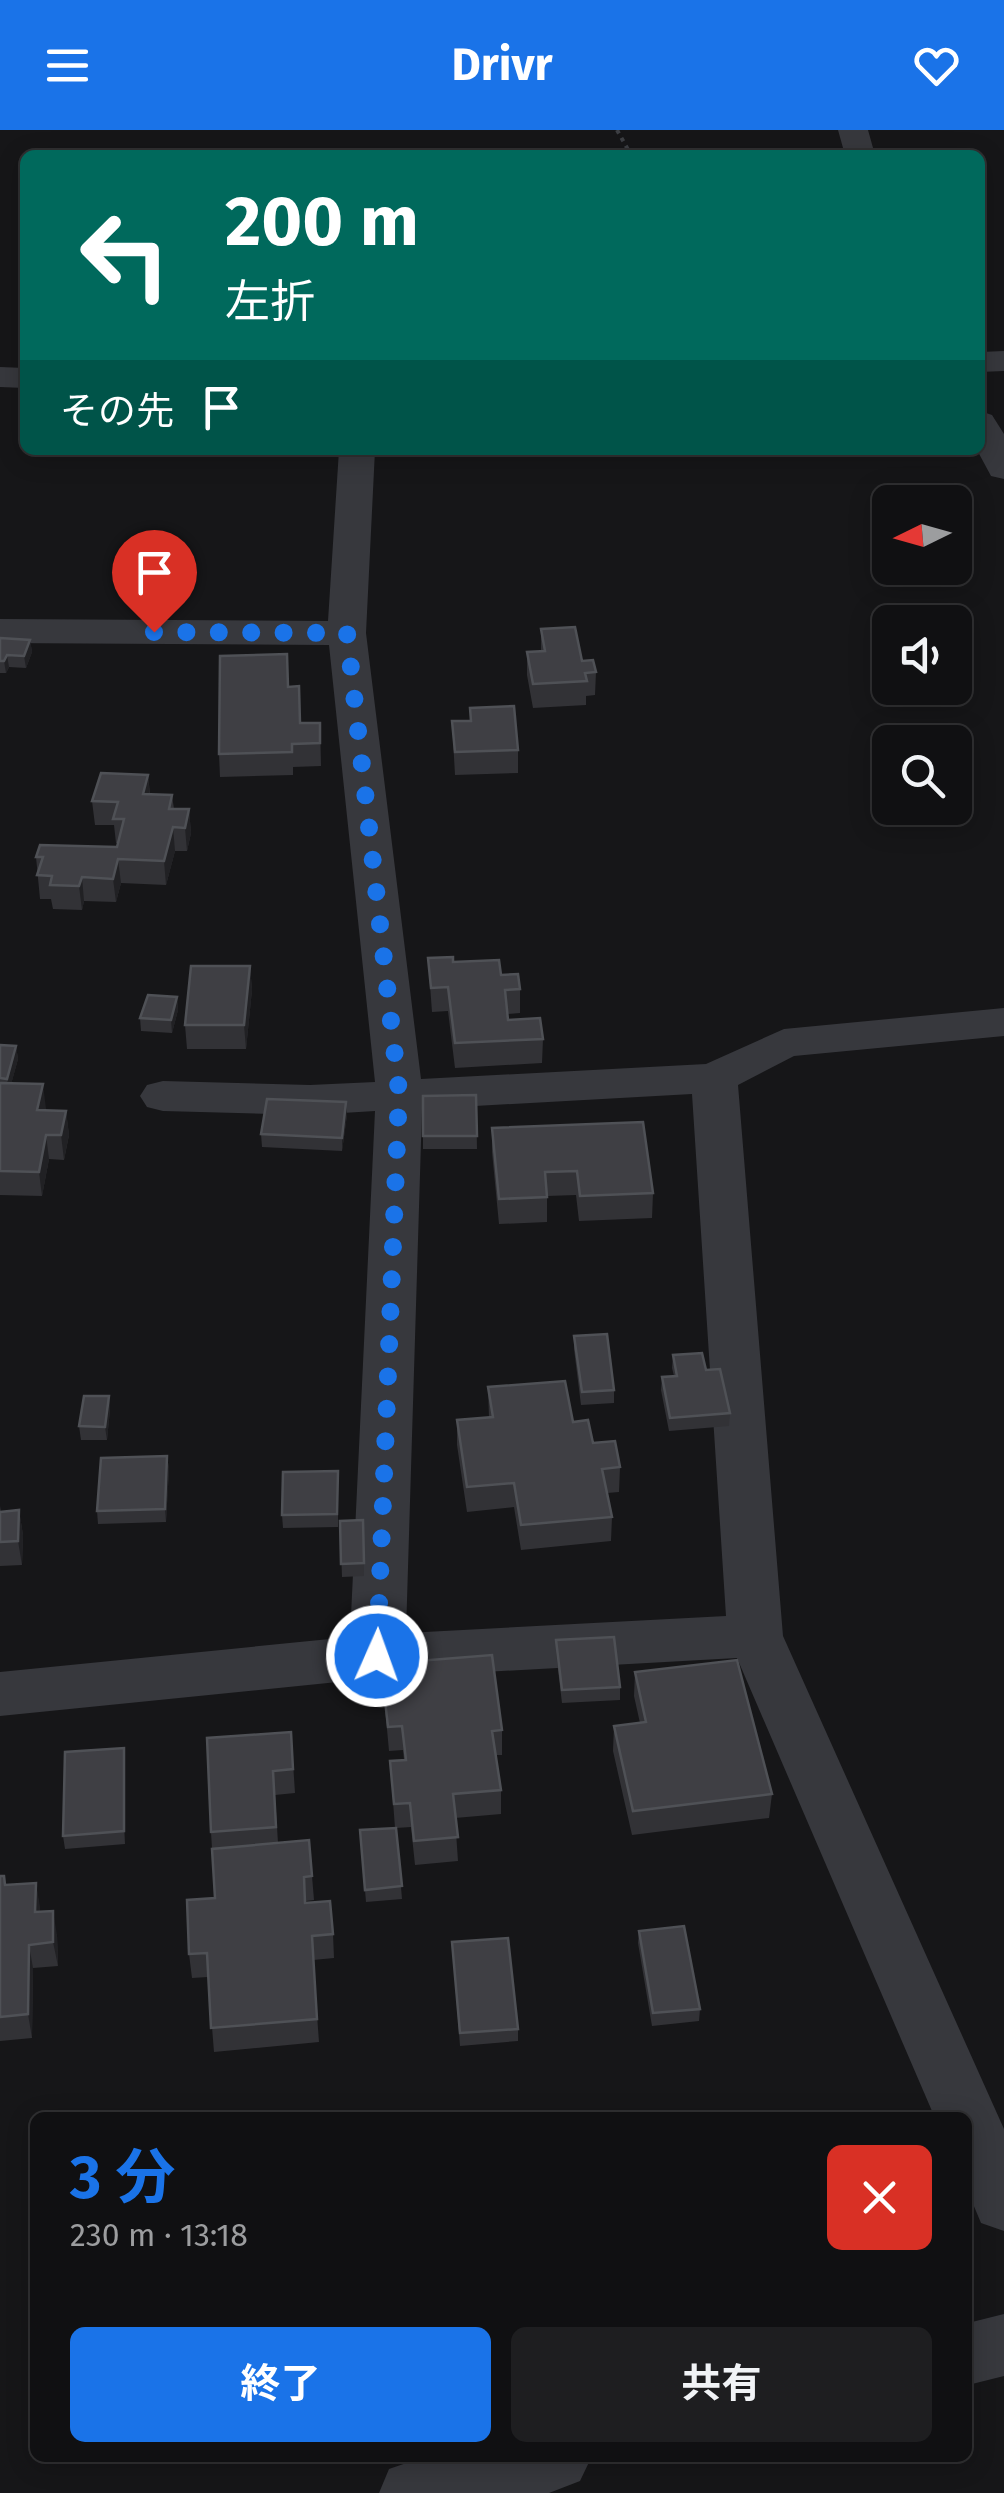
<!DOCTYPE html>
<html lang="ja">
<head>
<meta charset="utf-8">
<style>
  :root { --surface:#101012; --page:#1e1e20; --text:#f1f3f6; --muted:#9c9d9f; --line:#303032; --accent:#1a73e8 }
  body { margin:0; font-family:"Fira Sans","Noto Sans JP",sans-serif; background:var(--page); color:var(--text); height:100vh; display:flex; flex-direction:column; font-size:38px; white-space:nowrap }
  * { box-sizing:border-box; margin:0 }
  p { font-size:32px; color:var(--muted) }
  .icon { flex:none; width:55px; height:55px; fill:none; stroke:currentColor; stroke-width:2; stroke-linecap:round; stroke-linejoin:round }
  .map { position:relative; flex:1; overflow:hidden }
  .sheet { position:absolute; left:30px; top:1982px; width:942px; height:350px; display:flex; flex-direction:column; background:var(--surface); border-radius:15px; box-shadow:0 5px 25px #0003,0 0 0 2px var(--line) }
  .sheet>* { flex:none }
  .top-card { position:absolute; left:20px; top:20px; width:965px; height:305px; border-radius:15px; box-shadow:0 5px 25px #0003,0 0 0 2px var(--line); background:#00695c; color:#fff; overflow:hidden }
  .needle { width:65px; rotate:265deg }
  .tools { position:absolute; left:872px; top:355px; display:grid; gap:20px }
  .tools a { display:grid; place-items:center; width:100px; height:100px; border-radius:15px; background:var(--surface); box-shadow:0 5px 25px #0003,0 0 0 2px var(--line); font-size:50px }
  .pin { position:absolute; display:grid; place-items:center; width:85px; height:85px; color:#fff; margin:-102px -42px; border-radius:50% 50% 50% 0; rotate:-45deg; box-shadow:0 0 10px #0007 }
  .pin .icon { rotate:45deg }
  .me { position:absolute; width:110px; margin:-55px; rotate:2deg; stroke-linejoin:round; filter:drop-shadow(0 0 8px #0008) }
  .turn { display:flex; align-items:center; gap:35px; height:210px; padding:0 40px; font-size:45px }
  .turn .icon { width:130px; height:130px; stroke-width:2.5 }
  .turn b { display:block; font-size:70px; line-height:85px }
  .then { display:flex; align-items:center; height:95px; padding:0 40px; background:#0003; gap:20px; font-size:38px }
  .round { display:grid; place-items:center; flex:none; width:105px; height:105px; border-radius:15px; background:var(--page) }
  .headline { display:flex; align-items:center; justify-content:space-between; height:170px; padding:0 40px }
  h1 { font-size:60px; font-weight:700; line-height:75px; color:var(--accent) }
  .cta { display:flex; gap:20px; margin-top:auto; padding:20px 40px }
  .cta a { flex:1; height:115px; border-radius:15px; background:var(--accent); color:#fff; font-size:40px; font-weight:700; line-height:115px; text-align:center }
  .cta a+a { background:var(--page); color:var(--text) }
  header { display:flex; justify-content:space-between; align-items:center; height:130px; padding:0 40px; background:var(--accent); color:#fff; font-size:45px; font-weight:700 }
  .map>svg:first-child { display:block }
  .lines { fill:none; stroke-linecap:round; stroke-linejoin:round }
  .path { stroke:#3d3f44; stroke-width:4; stroke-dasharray:4 5; stroke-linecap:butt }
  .street { fill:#37383d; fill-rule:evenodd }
  .wall { fill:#323236 }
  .shaded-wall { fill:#212124 }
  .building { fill:#3f3f44; stroke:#4f5156; stroke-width:2.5 }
  .route { stroke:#1a73e8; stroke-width:18; stroke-dasharray:0 32.4 }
</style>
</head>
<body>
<header><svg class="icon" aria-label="menu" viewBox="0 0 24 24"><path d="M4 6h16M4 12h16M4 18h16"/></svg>Drivr<svg class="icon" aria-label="heart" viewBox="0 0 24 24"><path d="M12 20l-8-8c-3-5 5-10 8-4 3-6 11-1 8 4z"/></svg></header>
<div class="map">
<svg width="1004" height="2363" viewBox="0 0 1004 2363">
  <rect width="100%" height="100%" fill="#161618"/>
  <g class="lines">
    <!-- path -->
    <path class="path" d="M617 0 631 25"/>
    <!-- street -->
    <path class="street" d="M838 0H868L875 25H845Z
      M1004 221V241L980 242V222Z
      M0 237 25 238V258L0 257Z
      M980 281 992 285 1004 304V349L991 346 977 320Z
      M339 320H375L366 503 421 949 706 934 784 899 1004 878V906L794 926 738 955 783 1506 1004 1999V2101L981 2093 968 2062V1988H935L737 1528 377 1548 0 1586V1542L350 1507 375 981 310 985 163 981 147 977 140 966 147 955 163 951 310 955 375 952 329 515 0 513V489L328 491ZM692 964 726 1486 406 1503 422 979Z
      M1004 2184V2246L968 2255V2193Z
      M421 2328H591L580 2351 549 2363H379L389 2339Z"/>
  </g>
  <!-- wall -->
  <path class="wall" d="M541 499 596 542 595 565 586 566V575L533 578 527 545V522L541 521Z
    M0 508 30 510 32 522 26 538 9 537 6 543H0Z
    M289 557 301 593H320L321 636 293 637V645L220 647 219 624Z
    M470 578 518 620V643L455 645 452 591H470Z
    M148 645 150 664 172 665 174 679H189L191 703 187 721H175L166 755 121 753 116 772 84 771 82 780 53 779 51 769H40L36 727 117 717 118 713H116L114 695H95L92 671Z
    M428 828 453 832 501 845 520 859V883L507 884 508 890 543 909 542 933 455 938 448 881 432 882Z
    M250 836 252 860 246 919H187L185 895Z
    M177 867 178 880 172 903 141 901 140 888Z
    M0 915 16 916 18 929 11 954 46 979V980L66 981 69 1005 64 1030 49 1029 42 1066 0 1065Z
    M476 965 477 1019H423V966Z
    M347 985 342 1021 262 1017 261 1004Z
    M492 998 653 1063 652 1088 579 1091 576 1065 547 1066V1092L499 1094 492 1022Z
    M574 1206 614 1260V1273L581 1275 574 1219Z
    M673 1225 706 1240 730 1283 729 1296 669 1301 661 1260 662 1247 674 1246 672 1238Z
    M488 1257 573 1292 593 1313 620 1337 619 1362 607 1363 612 1387 611 1411 521 1420 514 1377 467 1382 457 1315V1290L489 1288Z
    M109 1266 110 1279 107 1310H81L79 1296Z
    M167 1326 169 1339 166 1392 98 1394 97 1381Z
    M338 1341V1397L283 1398 282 1385Z
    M0 1376 1 1382 19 1380 23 1405 22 1435 0 1436Z
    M363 1390 364 1446 342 1447 340 1391Z
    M556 1510 620 1557V1570L562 1573 556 1523Z
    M381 1534 502 1600V1625H496L501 1660V1684L455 1688 458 1731 415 1735 411 1697 396 1698 402 1769 366 1772 360 1700 395 1698 390 1631 404 1630 403 1620 389 1621Z
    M635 1542 772 1664 769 1688 632 1705 613 1621 614 1596 640 1593 634 1566Z
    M291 1602 295 1663 275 1665 278 1713 309 1710 314 1770 306 1771V1773L333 1804 334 1828 313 1830 319 1912 214 1922 208 1847 192 1848 189 1824 215 1768 211 1702Z
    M124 1618 125 1631V1714L65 1719 63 1706Z
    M0 1746H4L6 1755 36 1753 40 1782 57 1805 58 1836 33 1838 32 1908 0 1911Z
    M639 1801 700 1879 699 1891 652 1896 638 1813Z
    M452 1812 518 1899V1911L460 1916Z"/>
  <!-- shaded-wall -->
  <path class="shaded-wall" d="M30 510 32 522 26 538 24 526Z
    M7 525 9 537 6 543 4 531Z
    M148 645 150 669 143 664Z
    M189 679 191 703 187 721 185 698Z
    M173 697 175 721 166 755 164 731Z
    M118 729 121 753 116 772 113 749Z
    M82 747 84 771 82 780 79 756Z
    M250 836 252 860 246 919 244 895Z
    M177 867 178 880 172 903 171 890Z
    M16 916 18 929 9 962 7 949Z
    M43 954 46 979 40 1004 37 980Z
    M346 972 347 985 342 1021V1008Z
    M66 981 69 1005 64 1030 61 1005Z
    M46 1005 49 1029 42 1066 39 1042Z
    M109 1266 110 1279 107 1310 105 1297Z
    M167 1326 169 1339 166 1392 165 1379Z
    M19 1380 23 1405 22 1435 18 1411Z
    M124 1618 125 1631V1714L124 1701Z
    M36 1753 40 1777V1806L35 1782Z
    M53 1781 57 1805 58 1836 53 1812Z
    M29 1815 33 1838 32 1908 28 1884Z"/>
  <!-- building -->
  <path class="building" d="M575 497 582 531 593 530 596 542 585 543 587 551 533 554 527 522 545 521 541 499Z
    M0 508 30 510 24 526 7 525 4 531H0Z
    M287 524 288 557 299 556 300 593H320V613L292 614V622L219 624 220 526Z
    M514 576 518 620 455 622 452 591H471L470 578Z
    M101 643 148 645 143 664 172 665 169 679H189L185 698 173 697 164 731 118 729 113 749 82 747 79 756 50 755 52 746 37 745 43 727H36L40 715 117 717 124 689H113L118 672 92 671Z
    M453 827V832L499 830 501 845 518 844 520 859 505 860 508 890 540 888 543 909 455 913 448 857 431 858 428 828Z
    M191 836H250L244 895H185Z
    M148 865 177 867 171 890 140 888Z
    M0 915 16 916 7 949 0 948Z
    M0 953 43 954 37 980 66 981 61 1005H46L39 1042 0 1041Z
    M476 965 477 1006H423V966Z
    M267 969 346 972 342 1008 261 1004Z
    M643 992 653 1063 580 1066 577 1041 545 1042 547 1067 499 1069 492 998Z
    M607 1204 614 1260 582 1262 574 1206Z
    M702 1223 706 1240 720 1239 730 1283 670 1288 662 1247 677 1246 673 1225Z
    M565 1251 573 1292 588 1290 593 1313 615 1311 620 1337 602 1339 612 1387 521 1395 514 1353 467 1357 457 1290 493 1287 488 1257Z
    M84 1266H109L105 1297 79 1296Z
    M167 1326 165 1379 97 1381 101 1328Z
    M338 1341 337 1384 282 1385 283 1342Z
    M19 1380 18 1411 0 1412V1382Z
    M363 1390 364 1433 341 1434 340 1391Z
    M614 1507 620 1557 562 1560 556 1510Z
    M492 1525 502 1600 492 1601 501 1660 453 1664 458 1707 414 1711 410 1673 394 1674 390 1631 406 1630 402 1596 388 1597 381 1534Z
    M737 1530 772 1664 633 1681 614 1596 646 1592 635 1542Z
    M291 1602 293 1639 273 1641 276 1697 211 1702 207 1608Z
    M124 1618V1701L63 1706 65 1622Z
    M396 1698 402 1756 365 1760 360 1700Z
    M309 1710 312 1746 304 1747 305 1773 330 1771 333 1804 312 1806 317 1889 211 1898 207 1823 189 1824 187 1770 215 1768 212 1719Z
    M0 1746H4L5 1755 36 1753 35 1782 53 1781V1812L29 1815 28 1884 0 1887Z
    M684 1796 700 1879 653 1883 639 1801Z
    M508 1808 518 1899 460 1903 452 1812Z"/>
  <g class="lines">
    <!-- route -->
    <path class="route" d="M154 502 347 503 399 962 377 1526"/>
  </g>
</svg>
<div class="tools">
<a><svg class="needle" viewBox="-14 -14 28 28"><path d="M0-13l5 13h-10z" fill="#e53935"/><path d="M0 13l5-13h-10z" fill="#9c9d9f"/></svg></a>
<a><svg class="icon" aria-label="sound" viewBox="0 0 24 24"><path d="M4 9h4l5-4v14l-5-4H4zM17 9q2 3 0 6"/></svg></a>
<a><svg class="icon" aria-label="search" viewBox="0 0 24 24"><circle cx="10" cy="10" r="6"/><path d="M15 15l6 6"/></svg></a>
</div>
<div class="pin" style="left:154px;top:502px;background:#d93025"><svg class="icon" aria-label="arrive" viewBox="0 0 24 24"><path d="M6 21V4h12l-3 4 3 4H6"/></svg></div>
<svg class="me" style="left:377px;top:1526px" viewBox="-20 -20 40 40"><circle r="17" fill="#1a73e8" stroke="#fff" stroke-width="3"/><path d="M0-11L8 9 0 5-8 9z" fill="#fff"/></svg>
<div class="top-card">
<div class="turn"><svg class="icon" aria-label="left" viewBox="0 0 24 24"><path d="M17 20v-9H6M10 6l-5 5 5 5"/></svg><div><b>200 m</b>左折</div></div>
<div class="then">その先<svg class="icon" aria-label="arrive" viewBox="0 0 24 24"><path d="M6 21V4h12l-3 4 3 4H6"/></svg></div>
</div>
<section class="sheet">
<div class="headline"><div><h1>3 分</h1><p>230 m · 13:18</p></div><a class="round" style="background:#d93025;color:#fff"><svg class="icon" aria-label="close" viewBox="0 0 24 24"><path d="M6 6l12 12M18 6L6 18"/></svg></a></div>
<div class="cta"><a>終了</a><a>共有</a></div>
</section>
</div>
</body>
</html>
